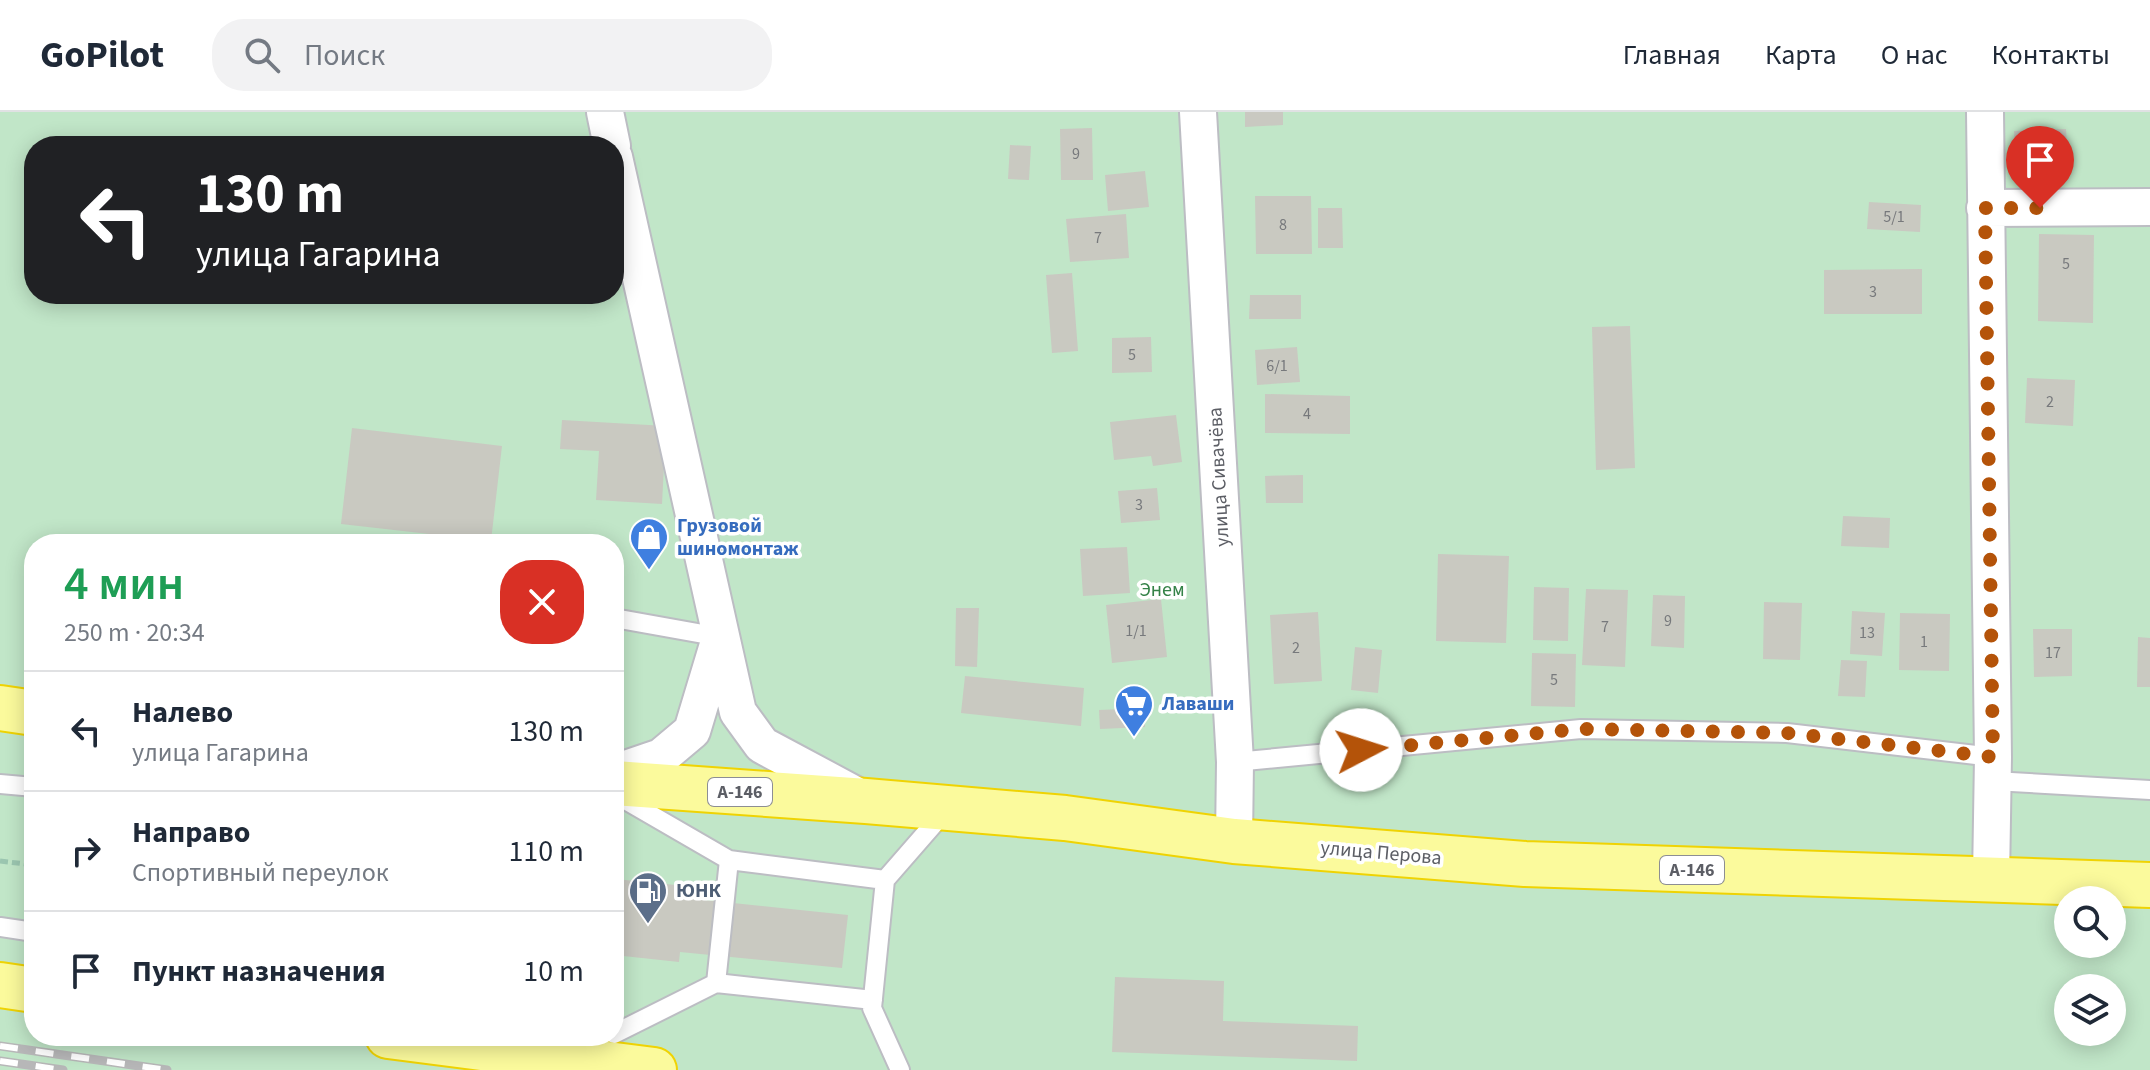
<!DOCTYPE html>
<html lang="ru">
<head>
<meta charset="utf-8">
<style>
  :root { --surface:#fff; --page:#f2f2f3; --text:#1f2937; --muted:#747a83; --line:#e0e1e3 }
  body { margin:0; font-family:"Source Sans 3",sans-serif; background:var(--page); color:var(--text); height:100vh; display:flex; flex-direction:column; font-size:30px; white-space:nowrap }
  * { box-sizing:border-box; margin:0 }
  p { font-size:26px; color:var(--muted) }
  .icon { flex:none; width:44px; height:44px; fill:none; stroke:currentColor; stroke-width:2; stroke-linecap:round; stroke-linejoin:round }
  .map { position:relative; flex:1; overflow:hidden }
  .side { position:absolute; left:24px; top:422px; width:600px; height:512px; display:flex; flex-direction:column; background:var(--surface); border-radius:32px; box-shadow:0 4px 20px #0003 }
  .side>* { flex:none }
  .guide { position:absolute; left:24px; top:24px; width:600px; height:168px; border-radius:32px; box-shadow:0 4px 20px #0003; background:#202124; color:#fff; overflow:hidden }
  .controls { position:absolute; left:2054px; top:774px; display:grid; gap:16px }
  .controls a { display:grid; place-items:center; width:72px; height:72px; border-radius:50%; background:var(--surface); box-shadow:0 4px 20px #0003; font-size:40px }
  .pin { position:absolute; display:grid; place-items:center; width:68px; height:68px; color:#fff; margin:-82px -34px; border-radius:50% 50% 50% 0; rotate:-45deg; box-shadow:0 0 8px #0007 }
  .pin .icon { rotate:45deg }
  .me { position:absolute; width:88px; margin:-44px; rotate:85deg; stroke-linejoin:round; filter:drop-shadow(0 0 6px #0008) }
  .turn { display:flex; align-items:center; gap:28px; height:168px; padding:0 40px; font-size:36px }
  .turn .icon { width:104px; height:104px; stroke-width:2.5 }
  .turn b { display:block; font-size:56px; line-height:68px }
  .round { display:grid; place-items:center; flex:none; width:84px; height:84px; border-radius:32px; background:var(--page) }
  .summary { display:flex; align-items:center; justify-content:space-between; height:136px; padding:0 40px }
  h1 { font-size:48px; font-weight:600; line-height:60px; color:#1e9e55 }
  ul { padding:0; list-style:none }
  li { display:flex; align-items:center; gap:24px; height:120px; padding:0 40px; border-top:2px solid var(--line) }
  li div { flex:1 }
  li b { display:block; font-size:30px }
  li em { font-style:normal }
  header { display:flex; align-items:center; gap:48px; box-sizing:border-box; height:112px; padding:0 40px; background:var(--surface); border-bottom:2px solid var(--line) }
  header strong { font-size:38px }
  nav { display:flex; gap:44px; margin-inline-start:auto; font-size:28px }
  .search { width:560px; height:72px; background:var(--page); display:flex; align-items:center; gap:20px; box-sizing:border-box; padding:0 28px; border-radius:32px; color:var(--muted); font-size:30px }
  .map>svg:first-child { display:block }
  .green { fill:#c1e6c8; fill-rule:evenodd }
  .building { fill:#c9c9c1 }
  .lines { fill:none; stroke-linecap:round; stroke-linejoin:round }
  .service-casing { stroke:#bcbdc3; stroke-width:22 }
  .minor-casing { stroke:#bcbdc3; stroke-width:40 }
  .trunk-casing { stroke:#efd303; stroke-width:48 }
  .path { stroke:#9bc6b0; stroke-width:5; stroke-dasharray:8 4; stroke-linecap:butt }
  .service { stroke:#fff; stroke-width:18 }
  .minor { stroke:#fff; stroke-width:36 }
  .trunk { stroke:#fbfa9c; stroke-width:44 }
  .rail-casing { stroke:#b7b7b8; stroke-width:9 }
  .rail { stroke:#fff; stroke-width:6; stroke-dasharray:18; stroke-linecap:butt }
  .route { stroke:#b45309; stroke-width:14; stroke-dasharray:0 25.2 }
  .labels { text-anchor:middle; dominant-baseline:central; stroke-width:7; stroke-linejoin:round; paint-order:stroke }
  .number-label { font-size:16px; fill:#77797c }
  .shield { fill:#fff; stroke:#8d8e93; stroke-width:2 }
  .shield-label { font-size:18px; font-weight:bold; fill:#5c5e65 }
  .street-label { font-size:20px; fill:#5c5e65; stroke:#fff }
  .shop-label { font-size:20px; font-weight:bold; fill:#366cbe; stroke:#fff; text-anchor:start }
  .park-label { font-size:20px; fill:#358248; stroke:#fff }
  .service-label { font-size:20px; font-weight:bold; fill:#4e5e75; stroke:#fff; text-anchor:start }
</style>
</head>
<body>
<header>
<strong>GoPilot</strong>
<div class="search"><svg class="icon" aria-label="search" viewBox="0 0 24 24"><circle cx="10" cy="10" r="6"/><path d="M15 15l6 6"/></svg>Поиск</div>
<nav><a>Главная</a><a>Карта</a><a>О нас</a><a>Контакты</a></nav>
</header>
<div class="map">
<svg width="2150" height="958" viewBox="0 0 2150 958">
  <rect width="100%" height="100%" fill="#efeee4"/>
  <!-- green -->
  <path class="green" d="M0 0H2150V958H0ZM34 34H614V182H34ZM34 432H614V924H34ZM2068 788H2112V832H2068ZM2068 876H2112V920H2068Z"/>
  <!-- building -->
  <path class="building" d="M1245 0H1283V13L1245 15Z
    M1092 16 1093 68H1061L1060 17Z
    M2066 17 2069 66 2017 69 2014 19Z
    M1010 33 1031 34 1029 68 1008 67Z
    M1145 59 1149 95 1108 99 1105 63Z
    M1255 84H1311L1312 142H1256Z
    M1869 90 1921 93 1920 120 1867 117Z
    M1318 96H1342L1343 136H1318Z
    M1126 102 1129 146 1070 150 1066 107Z
    M2039 122 2094 123 2093 211 2038 209Z
    M1922 157V202H1824V158Z
    M1072 161 1078 239 1052 241 1046 163Z
    M1250 183H1301V207H1249Z
    M1630 214 1635 356 1596 358 1592 215Z
    M1151 225 1152 260 1112 261V226Z
    M1297 235 1300 270 1257 273 1255 238Z
    M2027 266 2075 268 2073 314 2025 311Z
    M1265 282 1350 284V322L1265 321Z
    M1176 303 1182 350 1153 354 1151 344 1114 348 1110 310Z
    M562 308 666 314 662 392 596 388 599 339 560 337Z
    M352 316 502 334 491 429 341 412Z
    M1303 363V391H1266L1265 364Z
    M1157 376 1160 408 1121 411 1118 379Z
    M1843 404 1890 406 1889 436 1841 434Z
    M534 424 589 429V432H533Z
    M1127 435 1130 481 1083 484 1080 437Z
    M1438 442 1509 444 1506 531 1436 529Z
    M1534 475 1569 476 1568 529 1533 528Z
    M1586 477 1628 478 1625 555 1582 553Z
    M1653 483 1685 484 1684 536 1651 534Z
    M1161 487 1167 545 1112 551 1106 493Z
    M1764 490 1802 491 1800 548 1763 547Z
    M956 496H979L977 555 955 554Z
    M1852 499 1885 501 1882 544 1850 542Z
    M1318 500 1322 569 1274 572 1270 503Z
    M1900 501 1950 502 1949 559 1899 558Z
    M2033 517H2072V564L2034 565Z
    M2138 525 2150 526V575H2137Z
    M1355 535 1382 538 1378 581 1351 578Z
    M1532 541 1576 542 1575 595 1531 594Z
    M1841 548 1867 549 1865 585 1838 584Z
    M965 564 1084 576 1081 614 961 601Z
    M1144 596 1145 615 1100 617 1099 598Z
    M615 767 686 774 685 786 848 803 842 856 680 840 679 850 614 843Z
    M1115 865 1224 869 1223 909 1358 914 1357 949 1112 940Z"/>
  <g class="lines">
    <!-- service casing -->
    <g class="service-casing">
      <path id="service" d="M614 506 720 525
        M1235 650 1581 617 1787 621 1993 645
        M1993 669 2150 678
        M0 672 34 675
        M615 682 729 748 885 768
        M0 815 34 820
        M716 871 729 748
        M614 922 716 871 873 888
        M900 958 872 896 885 768 946 698"/>
    </g>
    <!-- minor casing -->
    <g class="minor-casing">
      <path id="minor" d="M605 0 612 34
        M1198 0 1235 650 1234 729
        M1985 0 1993 645 1991 767
        M614 45 738 600 762 633 861 686
        M1985 96 2150 95
        M614 661 661 645 692 619 720 526"/>
    </g>
    <!-- trunk casing -->
    <g class="trunk-casing">
      <path id="trunk" d="M0 596 34 601
        M614 671 866 689 1065 706 1234 729 1525 752 2150 773
        M0 873 34 878
        M388 924 654 958"/>
    </g>
    <!-- path -->
    <path class="path" d="M0 749 34 753"/>
    <!-- service -->
    <use href="#service" class="service"/>
    <!-- minor -->
    <use href="#minor" class="minor"/>
    <!-- trunk -->
    <use href="#trunk" class="trunk"/>
    <!-- rail casing -->
    <g class="rail-casing">
      <path id="rail" d="M0 934 167 958
        M0 949 63 958"/>
    </g>
    <!-- rail -->
    <use href="#rail" class="rail"/>
  </g>
  <g class="lines">
    <!-- route -->
    <path class="route" d="M1361 638 1581 617 1787 621 1993 645 1985 96H2040"/>
  </g>
  <!-- icons -->
  <defs>
    <g id="shop-pin" transform="scale(2)"><path d="M0 17L-7.5 6A9.5 9.5 0 1 1 7.5 6Z" fill="#3f7fe0" stroke="#fff"/><path d="M-5-2.5h2.3a2.7 3.5 0 0 1 5.4 0H5L5.5 6h-11ZM-1.5-2.5h3a1.5 2.3 0 0 0-3 0Z" fill="#fff"/></g>
    <g id="supermarket-pin" transform="scale(2)"><path d="M0 17L-7.5 6A9.5 9.5 0 1 1 7.5 6Z" fill="#3f7fe0" stroke="#fff"/><path d="M-6-5.5h2.5l.6 2H6L4.5 2H-2.5L-4.4-4H-6ZM-1.5 3.2a1.3 1.3 0 1 0 .1 0ZM3 3.2a1.3 1.3 0 1 0 .1 0Z" fill="#fff"/></g>
    <g id="fuel-pin" transform="scale(2)"><path d="M0 17L-7.5 6A9.5 9.5 0 1 1 7.5 6Z" fill="#5c6f8a" stroke="#fff"/><path d="M-5.5-6h7V0h2V4h1.3V-2.5L3-4.5l.8-.8L6-3V5H2.5V1h-1V6h-7ZM-4.2-4.7v3.2H.2V-4.7Z" fill="#fff"/></g>
  </defs>
  <g fill-rule="evenodd">
    <use href="#shop-pin" x="649" y="425"/>
    <use href="#supermarket-pin" x="1134" y="592"/>
    <use href="#fuel-pin" x="648" y="779"/>
  </g>
  <g class="labels">
    <!-- number labels -->
    <g class="number-label">
      <text x="1076" y="42">9</text>
      <text x="1894" y="105">5/1</text>
      <text x="1283" y="113">8</text>
      <text x="1098" y="126">7</text>
      <text x="2066" y="152">5</text>
      <text x="1873" y="180">3</text>
      <text x="1132" y="243">5</text>
      <text x="1277" y="254">6/1</text>
      <text x="2050" y="290">2</text>
      <text x="1307" y="302">4</text>
      <text x="1139" y="393">3</text>
      <text x="1668" y="509">9</text>
      <text x="1605" y="515">7</text>
      <text x="1136" y="519">1/1</text>
      <text x="1867" y="521">13</text>
      <text x="1924" y="530">1</text>
      <text x="1296" y="536">2</text>
      <text x="2053" y="541">17</text>
      <text x="1554" y="568">5</text>
    </g>
    <!-- shield labels -->
    <g class="shield">
      <rect x="708" y="666" width="64" height="28" rx="6"/>
      <rect x="1660" y="744" width="64" height="28" rx="6"/>
    </g>
    <g class="shield-label">
      <text x="740" y="680">А-146</text>
      <text x="1692" y="758">А-146</text>
    </g>
    <!-- street labels -->
    <g class="street-label">
      <text transform="translate(1219 365) rotate(-93)">улица Сивачёва</text>
      <text transform="translate(1381 741) rotate(5)">улица Перова</text>
    </g>
    <!-- shop labels -->
    <g class="shop-label">
      <text x="677" y="414">Грузовой<tspan x="677" dy="23">шиномонтаж</tspan></text>
      <text x="1162" y="592">Лаваши</text>
    </g>
    <!-- park labels -->
    <g class="park-label">
      <text x="1162" y="478">Энем</text>
    </g>
    <!-- service labels -->
    <g class="service-label">
      <text x="676" y="779">ЮНК</text>
    </g>
  </g>
</svg>
<div class="controls">
<a><svg class="icon" aria-label="search" viewBox="0 0 24 24"><circle cx="10" cy="10" r="6"/><path d="M15 15l6 6"/></svg></a>
<a><svg class="icon" aria-label="layers" viewBox="0 0 24 24"><path d="M12 4l9 5-9 5-9-5zM3 14l9 5 9-5"/></svg></a>
</div>
<div class="pin" style="left:2040px;top:96px;background:#d93025"><svg class="icon" aria-label="arrive" viewBox="0 0 24 24"><path d="M6 21V4h12l-3 4 3 4H6"/></svg></div>
<svg class="me" style="left:1361px;top:638px" viewBox="-20 -20 40 40"><circle r="19" fill="#fff"/><path d="M0-13L10 11 0 6-10 11z" fill="#b45309"/></svg>
<div class="guide">
<div class="turn"><svg class="icon" aria-label="left" viewBox="0 0 24 24"><path d="M17 20v-9H6M10 6l-5 5 5 5"/></svg><div><b>130 m</b>улица Гагарина</div></div>
</div>
<section class="side">
<div class="summary"><div><h1>4 мин</h1><p>250 m · 20:34</p></div><a class="round" style="background:#d93025;color:#fff"><svg class="icon" aria-label="close" viewBox="0 0 24 24"><path d="M6 6l12 12M18 6L6 18"/></svg></a></div>
<ul>
<li><svg class="icon" aria-label="left" viewBox="0 0 24 24"><path d="M17 20v-9H6M10 6l-5 5 5 5"/></svg><div><b>Налево</b><p>улица Гагарина</p></div><em>130 m</em></li>
<li><svg class="icon" aria-label="right" viewBox="0 0 24 24"><path d="M7 20v-9h11M14 6l5 5-5 5"/></svg><div><b>Направо</b><p>Спортивный переулок</p></div><em>110 m</em></li>
<li><svg class="icon" aria-label="arrive" viewBox="0 0 24 24"><path d="M6 21V4h12l-3 4 3 4H6"/></svg><div><b>Пункт назначения</b></div><em>10 m</em></li>
</ul>
</section>
</div>
</body>
</html>
